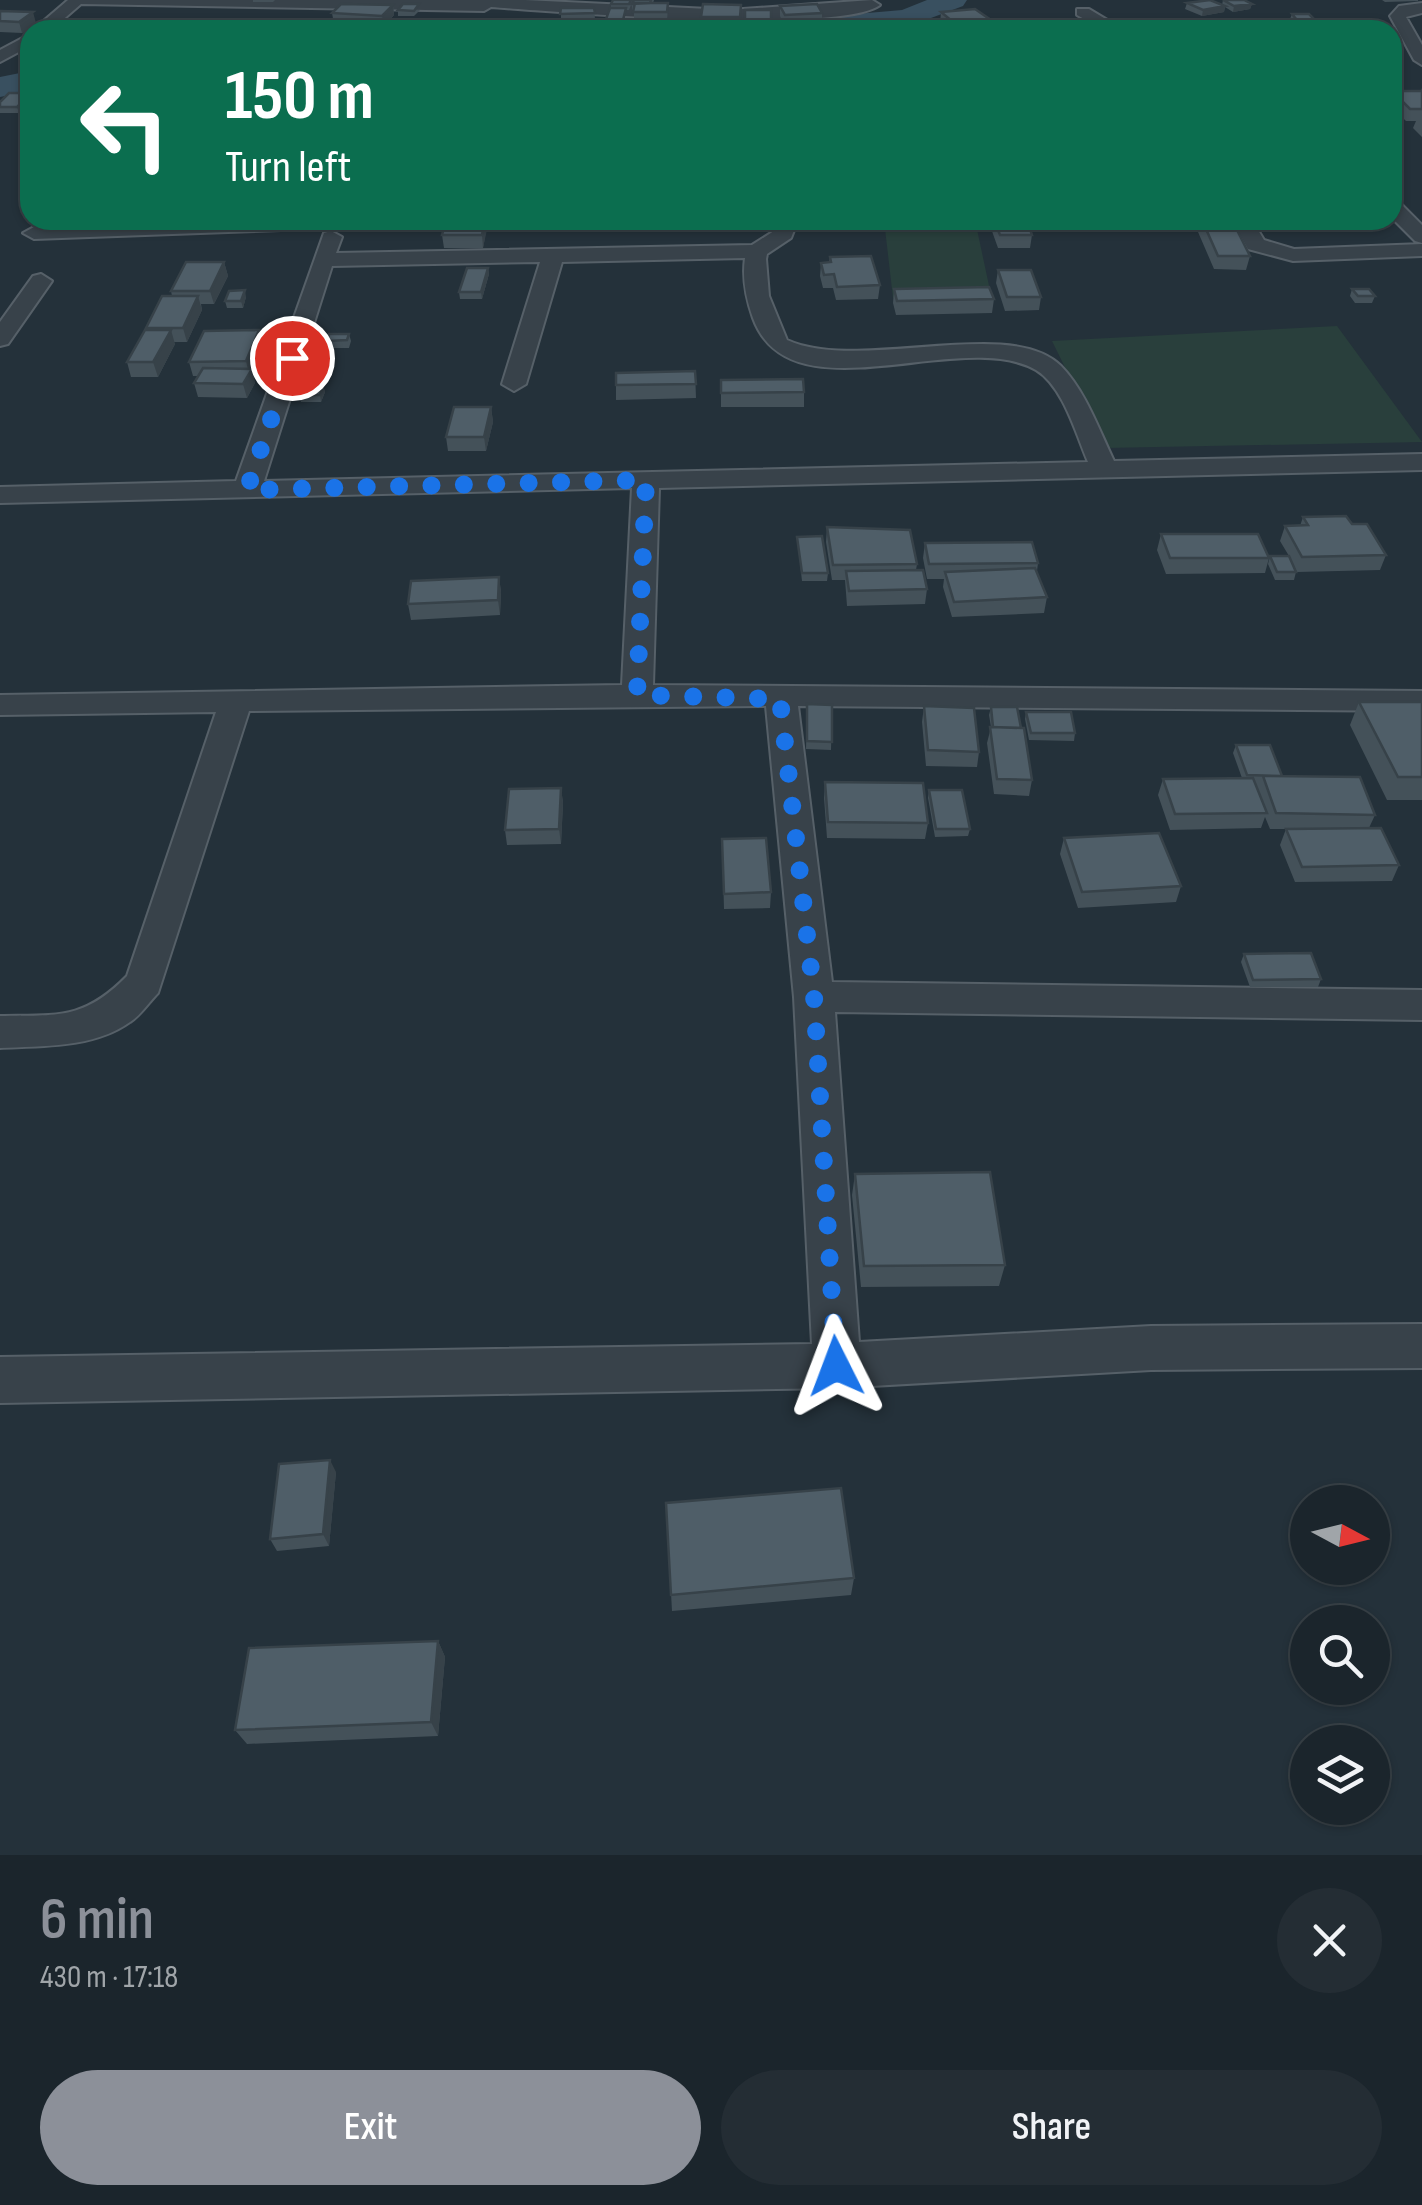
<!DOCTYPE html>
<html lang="en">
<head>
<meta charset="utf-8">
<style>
  :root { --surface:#1b252c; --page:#242d34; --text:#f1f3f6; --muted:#a0a5a9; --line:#394248; --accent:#8c9099 }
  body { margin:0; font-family:"Sofia Sans Condensed",sans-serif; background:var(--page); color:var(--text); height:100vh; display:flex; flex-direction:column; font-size:38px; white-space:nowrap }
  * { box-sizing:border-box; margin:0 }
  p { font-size:32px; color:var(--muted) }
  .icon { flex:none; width:55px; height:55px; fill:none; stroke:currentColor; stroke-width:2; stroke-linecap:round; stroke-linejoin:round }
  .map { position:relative; height:1855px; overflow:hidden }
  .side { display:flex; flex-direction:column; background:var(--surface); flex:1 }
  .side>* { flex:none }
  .top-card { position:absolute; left:20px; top:20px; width:1382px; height:210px; border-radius:30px; box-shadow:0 2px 8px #0004,0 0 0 2px var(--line); background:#0b6e4f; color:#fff; overflow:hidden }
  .needle { width:65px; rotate:97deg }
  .tools { position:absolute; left:1290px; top:1485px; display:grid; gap:20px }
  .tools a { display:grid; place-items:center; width:100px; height:100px; border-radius:50%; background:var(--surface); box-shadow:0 2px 8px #0004,0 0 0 2px var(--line); font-size:50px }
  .pin { position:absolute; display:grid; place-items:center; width:85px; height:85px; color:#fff; margin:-42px; border:5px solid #fff; border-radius:50%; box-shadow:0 2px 10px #0007 }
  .me { position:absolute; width:110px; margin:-55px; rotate:357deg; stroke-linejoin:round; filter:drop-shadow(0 0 8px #0008) }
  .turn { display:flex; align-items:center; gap:35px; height:210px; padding:0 40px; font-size:45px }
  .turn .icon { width:130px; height:130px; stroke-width:2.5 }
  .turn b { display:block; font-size:70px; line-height:85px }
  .round { display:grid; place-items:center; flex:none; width:105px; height:105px; border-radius:52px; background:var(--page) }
  .head { display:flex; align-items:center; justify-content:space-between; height:170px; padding:0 40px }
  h1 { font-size:60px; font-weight:600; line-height:75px; color:var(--accent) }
  .button { display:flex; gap:20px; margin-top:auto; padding:20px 40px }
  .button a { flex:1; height:115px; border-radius:60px; background:var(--accent); color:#fff; font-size:40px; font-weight:600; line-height:115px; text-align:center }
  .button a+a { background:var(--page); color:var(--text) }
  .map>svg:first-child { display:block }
  .green { fill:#293f3c }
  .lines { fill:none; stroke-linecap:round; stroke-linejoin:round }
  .river { fill:#395060; fill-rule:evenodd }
  .minor-casing { stroke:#566068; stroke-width:4 }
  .minor { fill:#38424a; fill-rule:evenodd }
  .wall { fill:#445159 }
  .shaded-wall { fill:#374249 }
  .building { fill:#4f5e68; stroke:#374249; stroke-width:2.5 }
  .route { stroke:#1a73e8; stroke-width:18; stroke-dasharray:0 32.4 }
</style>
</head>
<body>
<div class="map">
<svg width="1422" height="1855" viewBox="0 0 1422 1855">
  <rect width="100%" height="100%" fill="#24313a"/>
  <!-- green -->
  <path class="green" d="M884 220H975L991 295 893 298Z
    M1337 326 1422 442 1105 448 1052 341Z"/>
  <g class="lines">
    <!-- river -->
    <path class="river" d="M927 0H967L963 6 907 27 761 30 765 24 776 21 902 10Z
      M30 71V91L0 97V77Z"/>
    <!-- minor casing -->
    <g class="minor-casing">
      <path id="minor" d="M68 0H525L729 10 872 0 880 5C838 35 556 12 491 7L484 11 81 4 51 30H33Z
        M1422 3V13L1406 17 1422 45V65L1414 60 1390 16 1399 6Z
        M1077 9H1089L1124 30H1104L1077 15Z
        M30 34V46L0 62V50Z
        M1392 200 1399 202 1422 225V243L1415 241 1392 218Z
        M219 220 345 222 335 228 34 239 23 233 34 227Z
        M778 220H798L791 238 767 254 766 259 769 296 787 340C859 373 1010 315 1061 366 1086 392 1099 430 1114 461L1422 454V470L659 488 653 685 1422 691V711L798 706 832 982 1422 990V1020L835 1012 859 1342 1151 1326 1422 1324V1368L1151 1370 837 1388 0 1403V1357L812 1344 794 997 766 706 249 711 158 993C149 1002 141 1015 130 1022 94 1048 42 1046 0 1048V1016C58 1015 84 1020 127 976L216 712 0 715V695L622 685 632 488 0 503V487L236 481 324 233 331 231 342 237 336 253 752 245 774 231ZM745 258C742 279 746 298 753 318 790 420 961 327 1036 370 1063 386 1076 434 1088 462L264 481 332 266 540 262 502 384 514 391 526 384 562 262Z
        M1232 220H1252L1264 240 1294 249 1422 244V256L1293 261 1248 249Z
        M41 274 52 281 8 344 0 346V322L33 276Z"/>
    </g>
    <!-- minor -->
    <use href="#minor" class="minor"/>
  </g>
  <!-- wall -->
  <path class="wall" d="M253 0H275L273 2H253Z
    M633 0 629 10H626L623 25H607L606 19 611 8V4Z
    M634 0H654L653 3H668L667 23H634V10H632V4Z
    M1223 0 1252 4 1250 9 1233 12 1225 7 1224 12 1202 16 1185 9 1187 3 1222 5Z
    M1382 0H1418V1L1385 2Z
    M393 5 394 15 384 27 334 24 332 13Z
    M741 5 740 28H701V17Z
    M780 6 822 13V24L784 26 780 16Z
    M561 8H594L595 19 561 20Z
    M398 10H420L414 16H398Z
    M745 10H771L770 25H745Z
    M0 11 36 23 22 33 0 32Z
    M941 12 987 29 949 30 940 23Z
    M1292 14 1315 20 1314 26H1296L1298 30H1240L1241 23 1293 22 1290 19Z
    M1422 88V137L1413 128 1416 121H1406L1392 107V91H1421Z
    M30 93V101L19 113H0V102Z
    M446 220H488L483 248H444L442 235Z
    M988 220H1027L1032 235 1030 248H998Z
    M1197 220H1232L1250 256 1246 270 1214 269 1195 225Z
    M1277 220H1300L1299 224 1281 225Z
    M830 257 880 285 878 299 836 300 833 288H823L820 276 821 263 829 262Z
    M224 262 228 276 214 304H201L202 310 187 342H174L175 344 158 377H131L127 362 147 330 146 328 172 296 171 291Z
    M488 268 489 274 482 299H460L459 292Z
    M998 270 1041 297 1039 310 1005 311 996 283Z
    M894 289 994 299 992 313 896 315 893 303Z
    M1352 289 1375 296 1372 303H1355L1350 296Z
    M246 297 243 308H227L225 301Z
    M349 334 351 341 349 348H328L327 341Z
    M262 344 252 370 255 383 247 398 198 397 194 383 199 376H193L189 362Z
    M695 371 696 398 616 400V373Z
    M721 380 804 392V407H721Z
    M323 385 325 392 321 402H301L299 395Z
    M491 407 493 422 486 451H448L446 437Z
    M1303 517 1352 524 1386 555 1380 570 1297 572 1289 557 1296 572 1294 580H1275L1268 564 1270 556H1289L1280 541 1285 526H1300Z
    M827 527 917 564 916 570 927 589 925 604 847 606 845 580H832L826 542Z
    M1161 534 1269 558 1265 573 1166 574 1157 550Z
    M797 537 828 573 827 581H802Z
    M925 543 1038 563 1037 571 1047 597 1044 613 952 617 943 587 944 579H927L923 558Z
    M499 577 501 592 500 615 411 620 408 604Z
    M1359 702H1422V800H1387L1350 725Z
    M807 704 832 705 831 750 806 749Z
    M924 706 979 752 977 767 926 766 922 722Z
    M991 707 1021 728 1032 780 1029 796 994 794 987 743 991 727 989 715Z
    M1026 712 1075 733 1074 741 1029 740 1025 719Z
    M1236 745 1282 776 1375 815 1369 828 1399 865 1392 881 1295 882 1280 845 1286 829H1270L1265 817 1261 828 1170 830 1158 795 1163 779 1242 778 1233 753Z
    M825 782 928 823 925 839 827 838 824 798Z
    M561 788 563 803 561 844 507 845 505 830Z
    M929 790 970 829 968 836 935 837 928 798Z
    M1064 838 1181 886 1176 902 1078 908 1060 854Z
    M722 839 771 892 770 908 724 909Z
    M1244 954 1321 979 1318 987H1250L1241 962Z
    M855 1174 1005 1265 999 1286 861 1287 852 1195Z
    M336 1472 329 1546 277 1551 270 1539Z
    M666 1503 854 1578 851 1595 672 1611Z
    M438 1641 445 1657 438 1736 247 1744 235 1730Z"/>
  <!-- shaded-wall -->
  <path class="shaded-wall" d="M1252 4 1250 9 1233 12 1234 6Z
    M393 5 394 15 384 27 382 16Z
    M1225 6 1224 12 1202 16 1203 10Z
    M33 12 36 23 22 33 19 22Z
    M988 18 987 29 953 30V22Z
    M30 93V101L19 113 17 107Z
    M485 220H488V225L483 248 482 235Z
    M224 262 228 276 214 304 210 291Z
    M488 268 489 274 482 299 481 292Z
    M245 290 246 297 243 308 241 301Z
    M198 296 202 310 187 342 183 328Z
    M171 330 175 344 158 377 153 362Z
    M259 330 262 344 252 370 255 383 247 398 243 384 249 374 246 361Z
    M323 385 325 392 321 402 320 395Z
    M491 407 493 422 486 451 484 437Z
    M499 577 501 592 500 615 498 600Z
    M561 788 563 803 561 844 559 829Z
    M330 1460 336 1472 329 1546 323 1534Z
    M438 1641 445 1657 438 1736 431 1722Z"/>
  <!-- building -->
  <path class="building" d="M613 0H631L629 4H611Z
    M634 0H651L650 3 632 4Z
    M1210 0 1225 6 1203 10 1187 3Z
    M1223 0H1244L1252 4 1234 6Z
    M635 3H668L667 12H633Z
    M341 4 393 5 382 16 332 13Z
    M403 4H419L414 11 398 10Z
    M703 4 741 5 740 17H701Z
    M817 4 822 13 785 15 780 6Z
    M561 8H594L595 13 560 14Z
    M610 8H626L623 20 606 19Z
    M975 9 988 18 953 22 941 12Z
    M745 10H771V20H745Z
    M0 11 33 12 19 22 0 21Z
    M1292 14H1309L1315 20H1297Z
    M933 22 940 30H925L919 23Z
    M1293 22 1299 29H1247L1241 23Z
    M823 25 840 26 841 30H823Z
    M843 25H861L862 30H844Z
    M1218 25 1227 30H1179L1177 28Z
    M1392 91H1422V109H1410Z
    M9 93H30L17 107H0V102Z
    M446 220H485L482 235H442Z
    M994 220H1027L1032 235H1000Z
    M1202 220H1232L1250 256H1218Z
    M871 256 880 285 837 287 834 274 824 275 821 263 831 262 830 257Z
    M186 262H224L210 291H171Z
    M467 268H488L481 292H459Z
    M998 270H1031L1041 297H1007Z
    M989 287 994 299 897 301 894 289Z
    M1352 289H1369L1375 296H1358Z
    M245 290 241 301H225L229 291Z
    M162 296H198L183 328H146Z
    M145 330H171L153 362H127Z
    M259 330 246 361 189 362 204 331Z
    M329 334H349L347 340 327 341Z
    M203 368 252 369 243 384 194 383Z
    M695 371 696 384 616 385V373Z
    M803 379 804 392 721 393V380Z
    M303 385H323L320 395H299Z
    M454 407H491L484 437H446Z
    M1346 516 1352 524H1367L1386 555 1302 557 1285 526 1308 525 1303 517Z
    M827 527 910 530 917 564 833 565Z
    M1161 534H1258L1269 558H1170Z
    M822 536 828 573H802L797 537Z
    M1032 542 1038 563 929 564 925 543Z
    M1270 556H1289L1296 572H1277Z
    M1035 568 1047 597 954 602 945 572Z
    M923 570 927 589 849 591 846 571Z
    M499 577 498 600 408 604 411 581Z
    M1359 702H1422V777H1398Z
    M807 704 832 705V742L807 741Z
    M924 706 974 708 979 752 928 750Z
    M991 707H1017L1021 728 993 727Z
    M1026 712H1071L1075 733H1031Z
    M990 727 1024 728 1032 780 997 779Z
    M1236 745H1270L1282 776 1247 775Z
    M1263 776 1360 777 1375 815 1276 813Z
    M1253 778 1267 813 1175 814 1163 779Z
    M825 782 923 783 928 823 828 822Z
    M561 788 559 829 505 830 509 789Z
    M929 790H962L970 829H936Z
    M1381 828 1399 865 1302 867 1286 829Z
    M1159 833 1181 886 1082 892 1064 838Z
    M766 838 771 892 724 894 722 839Z
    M1311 953 1321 979 1253 980 1244 954Z
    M990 1172 1005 1265 864 1266 855 1174Z
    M330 1460 323 1534 270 1539 279 1464Z
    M841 1488 854 1578 671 1595 666 1503Z
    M438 1641 431 1722 235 1730 249 1648Z"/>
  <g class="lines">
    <!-- route -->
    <path class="route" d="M292 358 247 490 646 480 637 695 780 699 814 996 836 1366"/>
  </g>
</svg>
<div class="tools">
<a><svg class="needle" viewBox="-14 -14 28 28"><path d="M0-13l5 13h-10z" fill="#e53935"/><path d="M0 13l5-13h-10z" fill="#a0a5a9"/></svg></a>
<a><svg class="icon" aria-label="search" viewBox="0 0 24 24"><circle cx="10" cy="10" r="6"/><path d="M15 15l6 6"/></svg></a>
<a><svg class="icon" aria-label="layers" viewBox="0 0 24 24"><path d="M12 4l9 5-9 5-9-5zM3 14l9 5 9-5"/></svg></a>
</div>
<div class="pin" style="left:292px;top:358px;background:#d93025"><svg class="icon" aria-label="arrive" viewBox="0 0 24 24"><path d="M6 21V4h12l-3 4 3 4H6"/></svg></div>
<svg class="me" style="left:836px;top:1366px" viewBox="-20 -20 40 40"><path d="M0-17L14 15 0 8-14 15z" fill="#1a73e8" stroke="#fff" stroke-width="4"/></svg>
<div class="top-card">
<div class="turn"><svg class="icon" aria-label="left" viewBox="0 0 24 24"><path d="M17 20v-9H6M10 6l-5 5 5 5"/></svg><div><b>150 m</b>Turn left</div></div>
</div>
</div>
<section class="side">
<div class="head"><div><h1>6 min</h1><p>430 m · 17:18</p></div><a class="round"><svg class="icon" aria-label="close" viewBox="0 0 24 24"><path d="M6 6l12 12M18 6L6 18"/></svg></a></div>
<div class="button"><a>Exit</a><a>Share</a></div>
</section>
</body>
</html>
